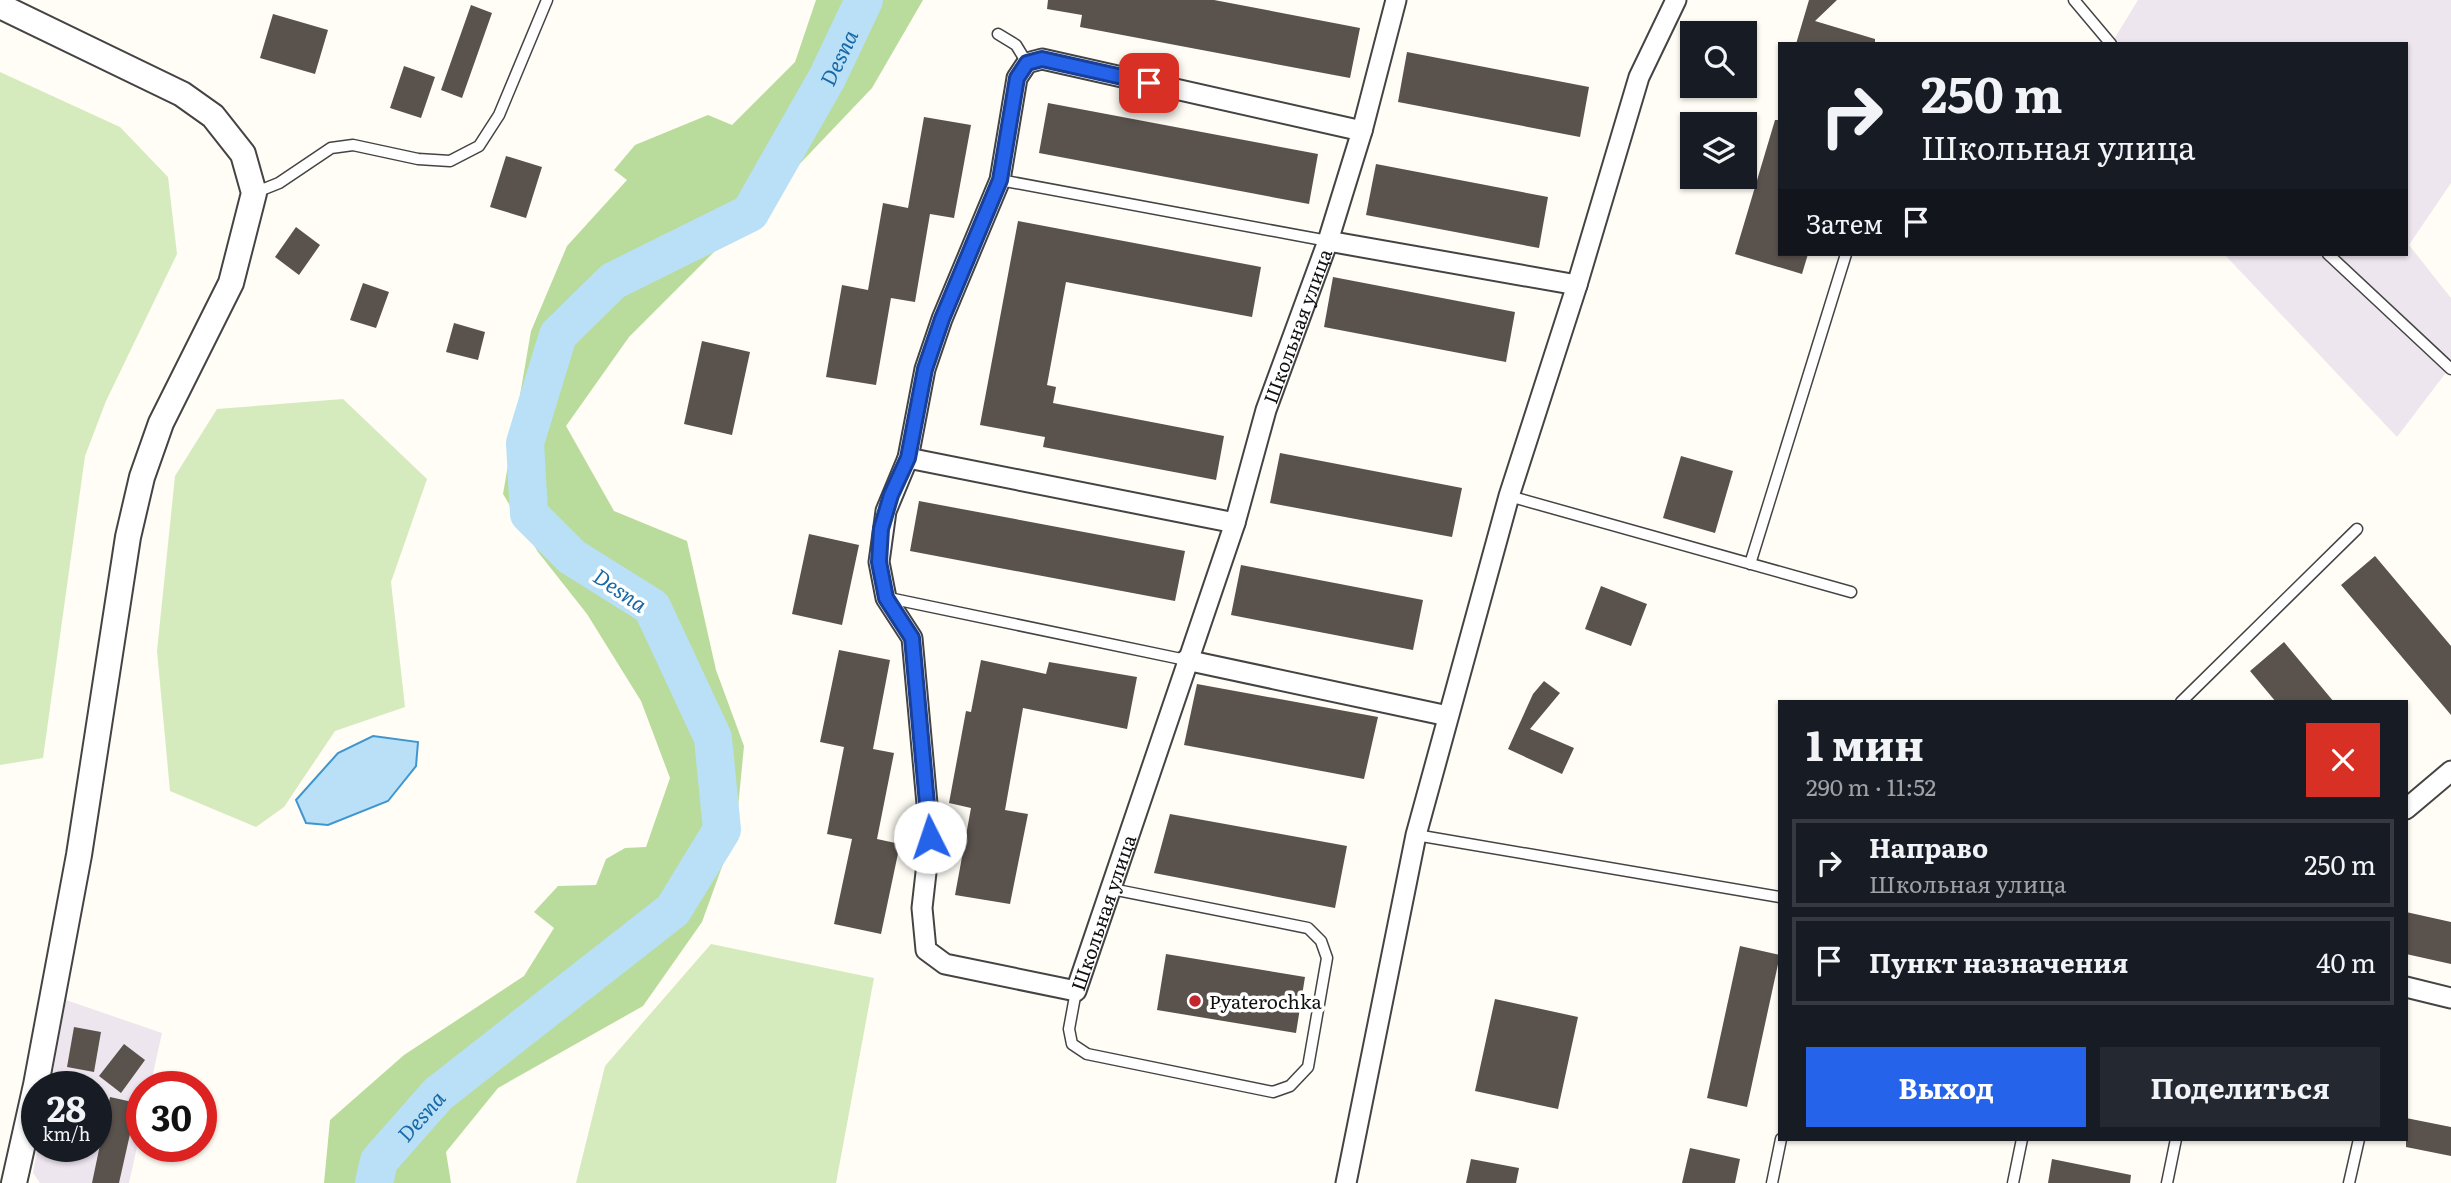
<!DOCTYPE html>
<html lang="ru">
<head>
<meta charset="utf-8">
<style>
  :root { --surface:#171b24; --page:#242831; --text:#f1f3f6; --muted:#9ea1a6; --line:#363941; --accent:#2563eb }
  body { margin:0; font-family:Literata,serif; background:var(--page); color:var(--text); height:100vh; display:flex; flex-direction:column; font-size:26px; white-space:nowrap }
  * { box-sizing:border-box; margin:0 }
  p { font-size:23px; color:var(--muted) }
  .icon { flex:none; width:38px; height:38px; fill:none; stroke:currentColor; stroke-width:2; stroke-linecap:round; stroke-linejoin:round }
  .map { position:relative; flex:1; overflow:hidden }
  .side { position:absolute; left:1778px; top:700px; width:630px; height:441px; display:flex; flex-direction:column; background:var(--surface); border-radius:0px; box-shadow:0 2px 5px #0004 }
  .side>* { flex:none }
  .guide { position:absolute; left:1778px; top:42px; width:630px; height:214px; border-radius:0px; box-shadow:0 2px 5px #0004; background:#171b24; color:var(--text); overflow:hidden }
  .tools { position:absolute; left:1680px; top:21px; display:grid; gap:14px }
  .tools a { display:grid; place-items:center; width:77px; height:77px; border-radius:0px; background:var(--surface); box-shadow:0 2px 5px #0004; font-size:35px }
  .speed { position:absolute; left:21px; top:1071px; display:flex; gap:14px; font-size:35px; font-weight:700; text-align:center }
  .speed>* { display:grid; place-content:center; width:91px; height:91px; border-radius:50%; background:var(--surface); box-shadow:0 2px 5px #0004; line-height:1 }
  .speed small { font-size:18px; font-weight:400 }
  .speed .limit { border:10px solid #d22; background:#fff; color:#111 }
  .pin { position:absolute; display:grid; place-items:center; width:60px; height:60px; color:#fff; margin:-30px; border-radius:14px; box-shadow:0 4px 10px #0006 }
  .me { position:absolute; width:77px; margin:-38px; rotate:356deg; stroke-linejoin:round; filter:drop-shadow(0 0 5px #0008) }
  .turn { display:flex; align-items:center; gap:24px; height:147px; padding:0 28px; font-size:32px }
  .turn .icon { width:91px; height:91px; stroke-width:2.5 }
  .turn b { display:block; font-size:49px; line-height:60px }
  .then { display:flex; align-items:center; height:66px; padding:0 28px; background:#0003; gap:14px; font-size:26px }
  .round { display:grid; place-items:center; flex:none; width:74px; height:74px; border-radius:0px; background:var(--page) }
  .head { display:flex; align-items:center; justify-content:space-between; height:119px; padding:0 28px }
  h1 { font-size:42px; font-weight:700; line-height:52px }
  .action { display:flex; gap:14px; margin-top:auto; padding:14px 28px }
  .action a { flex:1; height:80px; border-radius:0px; background:var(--accent); color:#fff; font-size:28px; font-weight:700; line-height:80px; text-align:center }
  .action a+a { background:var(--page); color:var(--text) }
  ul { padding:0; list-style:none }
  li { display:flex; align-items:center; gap:21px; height:88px; margin:0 14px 10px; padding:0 14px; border:4px solid var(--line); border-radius:0px }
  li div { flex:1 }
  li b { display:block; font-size:26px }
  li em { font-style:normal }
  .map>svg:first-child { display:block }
  .industrial { fill:#eee6ef }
  .green { fill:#d5ebbd }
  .forest { fill:#b9dc9c }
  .water { fill:#b9e0f7; stroke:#3f96cf; stroke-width:2 }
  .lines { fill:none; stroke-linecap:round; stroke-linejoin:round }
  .river { stroke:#b9e0f7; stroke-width:38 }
  .building { fill:#5a524d }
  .service-casing { stroke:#444; stroke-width:13 }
  .minor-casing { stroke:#444; stroke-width:23 }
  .tertiary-casing { stroke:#444; stroke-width:28 }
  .service { stroke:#fff; stroke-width:10 }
  .minor { stroke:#fff; stroke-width:19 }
  .tertiary { stroke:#fff; stroke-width:24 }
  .route-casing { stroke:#184099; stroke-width:18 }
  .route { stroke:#2563eb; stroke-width:12 }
  .poi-dot { fill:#c4262e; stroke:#fff; stroke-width:2.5 }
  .labels { text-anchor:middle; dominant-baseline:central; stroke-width:7; stroke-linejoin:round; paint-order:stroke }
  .street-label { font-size:19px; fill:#111; stroke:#fff }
  .poi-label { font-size:19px; fill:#111; stroke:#fff; text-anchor:start }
  .water-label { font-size:21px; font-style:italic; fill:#1768a6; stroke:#fff }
</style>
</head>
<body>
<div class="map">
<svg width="2451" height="1183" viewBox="0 0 2451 1183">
  <rect width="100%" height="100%" fill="#fffdf5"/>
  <!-- industrial -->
  <path class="industrial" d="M2138 0H2451V183L2409 245 2451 298V366L2397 437 2224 254H2406V44H2111Z
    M66 1000 162 1033 150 1087H142V1125L129 1183H40L33 1173 38 1146H96V1087H50Z"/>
  <!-- green -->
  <path class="green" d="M0 72 120 127 168 177 177 254 106 401 85 456 43 758 0 765Z
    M343 399 427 479 391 582 405 707 335 731 284 807 256 827 170 791 157 651 175 476 217 409Z
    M711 944 874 978 836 1183H576L605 1066Z"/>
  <!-- forest -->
  <path class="forest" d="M816 0H923L872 88 752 214 629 337 566 426 614 511 687 541 716 670 744 746 736 828 702 922 643 1006 498 1088 446 1152 451 1183H324L330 1120 404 1055 524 976 554 928 534 912 558 886 596 885 606 859 625 848 646 847 670 778 641 701 587 614 538 552 503 494 531 331 567 246 627 180 614 170 635 145 708 115 732 125 795 62Z"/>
  <!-- water -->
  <path class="water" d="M373 736 418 742 416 766 388 801 328 825 306 823 296 800 338 753Z"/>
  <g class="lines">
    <!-- river -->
    <path class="river" id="s1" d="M374 1183 379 1161 438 1094 673 910 722 830 713 738 652 607 572 557 529 514 525 443 558 335 613 281 750 213 827 78 864 0"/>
  </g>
  <!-- building -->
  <path class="building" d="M1048 0H1214L1360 28 1350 78 1080 27 1082 15 1047 9Z
    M1809 0H1837L1815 21 1875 39V44H1796Z
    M471 5 492 13 462 98 441 90Z
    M273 14 328 30 315 74 260 58Z
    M1407 52 1589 87 1580 137 1398 102Z
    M404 66 435 77 421 118 390 108Z
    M1048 103 1318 154 1309 204 1039 153Z
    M924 117 971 125 954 218 930 214 915 302 891 298 876 385 826 377 842 285 868 290 883 203 908 208Z
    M1775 120H1780V254H1808L1802 274 1735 254Z
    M506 156 542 167 526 218 490 207Z
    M1376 164 1548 197 1539 248 1366 215Z
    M1018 221 1261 267 1252 317 1066 282 1047 385 1056 387 1053 403 1224 436 1216 480 1043 447 1045 437 980 425Z
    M296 227 320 245 299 275 275 257Z
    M1333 277 1515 312 1506 362 1324 327Z
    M363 283 389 292 376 328 350 320Z
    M454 323 485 332 478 360 446 352Z
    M702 341 750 352 732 435 684 424Z
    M1280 453 1462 488 1452 537 1270 503Z
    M1681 456 1733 471 1715 533 1663 518Z
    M919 501 1185 551 1175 601 910 551Z
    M809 534 859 545 842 625 792 614Z
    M2375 556 2451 646V715L2341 585Z
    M1241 565 1423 600 1413 650 1231 615Z
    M1601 586 1647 604 1631 646 1585 629Z
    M2284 642 2334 702H2276L2250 671Z
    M839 650 890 660 873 749 894 753 877 839 900 844 881 934 834 924 852 839 827 834 844 747 820 742Z
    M981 660 1046 674 1049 662 1137 677 1127 729 1023 708 1005 810 1028 814 1010 904 955 895 971 808 949 803 966 711 971 712Z
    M1544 681 1560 693 1530 729 1574 748 1562 774 1508 749 1533 694Z
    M1197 684 1378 717 1364 779 1184 745Z
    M1170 814 1347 846 1335 908 1154 873Z
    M2406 912 2451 922V964L2406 954Z
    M1740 946 1780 955 1747 1107 1707 1098Z
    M1166 954 1305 977 1296 1033 1157 1010Z
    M1495 999 1578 1017 1558 1109 1475 1091Z
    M74 1027 101 1032 94 1072 67 1067Z
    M124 1044 145 1060 121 1093 99 1076Z
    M110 1097 137 1103 119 1183H92Z
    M2406 1118 2451 1127V1156L2406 1147Z
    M1690 1148 1740 1159 1735 1183H1682Z
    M1471 1159 1519 1168 1516 1183H1466Z
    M2052 1159 2131 1175 2130 1183H2048Z"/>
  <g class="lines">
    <!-- service casing -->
    <g class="service-casing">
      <path id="service" d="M2074 0 2111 44
        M998 34 1016 45 1027 63
        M1000 180 1328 241
        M254 193 279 183 331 148 353 145 418 159 450 161 479 146 499 115 547 0
        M2328 254 2451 369
        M1509 496 1851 592
        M1750 564 1846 254
        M889 598 1186 660
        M2181 702 2357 529
        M1416 835 1780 897
        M1076 991 1069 1029 1072 1044 1087 1054 1273 1092 1290 1086 1308 1067 1327 958 1321 941 1308 928 1112 889
        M1772 1183 1781 1139
        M2013 1183 2022 1139
        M2167 1183 2176 1139
        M2349 1183 2359 1139"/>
    </g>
    <!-- minor casing -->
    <g class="minor-casing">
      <g id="minor">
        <path d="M1328 241 1577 285"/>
        <path id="s2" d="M908 458 886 511 879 562 886 598 912 638 930 837 922 908 926 950 945 964 1076 991 1235 523 1266 410 1328 241 1362 131 1396 0"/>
        <path d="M1235 523 908 458 925 369 942 319 1000 180 1017 78 1027 63 1042 59 1362 131"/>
        <path d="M1186 660 1448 716"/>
        <path d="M2406 809 2451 771"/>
        <path d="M2406 987 2451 998"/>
        <path d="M1346 1183 1416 835 1509 496 1577 285 1639 77 1676 0"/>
      </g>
    </g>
    <!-- tertiary casing -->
    <g class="tertiary-casing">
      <path id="tertiary" d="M0 6 182 94 213 116 243 154 254 193 231 283 161 423 142 477 128 537 79 855 36 1085 14 1183"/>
    </g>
    <!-- service -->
    <use href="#service" class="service"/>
    <!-- minor -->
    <use href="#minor" class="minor"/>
    <!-- tertiary -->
    <use href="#tertiary" class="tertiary"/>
  </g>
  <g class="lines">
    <!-- route casing -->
    <g class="route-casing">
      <path id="route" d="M930 837 912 638 886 598 879 562 881 529 891 495 908 458 925 369 942 319 1000 180 1017 78 1027 63 1042 59 1149 83"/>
    </g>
    <!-- route -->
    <use href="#route" class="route"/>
  </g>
  <!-- markers -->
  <circle class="poi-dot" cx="1195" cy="1001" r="7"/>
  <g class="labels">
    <!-- street labels -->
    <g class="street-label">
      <text stroke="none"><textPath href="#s2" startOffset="1365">Школьная улица</textPath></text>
      <text stroke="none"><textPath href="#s2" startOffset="747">Школьная улица</textPath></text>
    </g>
    <!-- poi labels -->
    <g class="poi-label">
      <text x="1209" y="1001">Pyaterochka</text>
    </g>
    <!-- water labels -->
    <g class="water-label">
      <text stroke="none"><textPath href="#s1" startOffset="1489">Desna</textPath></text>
      <text transform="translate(621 589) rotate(34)">Desna</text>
      <text stroke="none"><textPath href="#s1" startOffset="84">Desna</textPath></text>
    </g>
  </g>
</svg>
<div class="tools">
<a><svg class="icon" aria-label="search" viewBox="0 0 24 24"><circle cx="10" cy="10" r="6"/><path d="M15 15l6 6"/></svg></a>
<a><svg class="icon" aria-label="layers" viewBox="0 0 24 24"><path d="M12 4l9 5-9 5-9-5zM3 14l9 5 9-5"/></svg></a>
</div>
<div class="speed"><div>28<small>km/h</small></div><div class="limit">30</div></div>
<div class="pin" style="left:1149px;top:83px;background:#d93025"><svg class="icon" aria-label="arrive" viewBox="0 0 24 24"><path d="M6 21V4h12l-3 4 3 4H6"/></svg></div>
<svg class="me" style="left:930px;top:837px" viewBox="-20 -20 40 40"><circle r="19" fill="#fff"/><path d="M0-13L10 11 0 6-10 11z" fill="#2563eb"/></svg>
<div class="guide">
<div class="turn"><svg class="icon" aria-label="right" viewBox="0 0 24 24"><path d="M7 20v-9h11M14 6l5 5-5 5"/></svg><div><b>250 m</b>Школьная улица</div></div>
<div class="then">Затем<svg class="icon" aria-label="arrive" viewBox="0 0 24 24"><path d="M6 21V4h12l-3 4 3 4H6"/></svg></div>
</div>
<section class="side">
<div class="head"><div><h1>1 мин</h1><p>290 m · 11:52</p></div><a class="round" style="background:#d93025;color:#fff"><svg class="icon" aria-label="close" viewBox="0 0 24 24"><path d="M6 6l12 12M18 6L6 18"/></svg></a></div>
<ul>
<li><svg class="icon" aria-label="right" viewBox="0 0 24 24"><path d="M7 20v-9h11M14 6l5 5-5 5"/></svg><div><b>Направо</b><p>Школьная улица</p></div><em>250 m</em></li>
<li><svg class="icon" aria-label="arrive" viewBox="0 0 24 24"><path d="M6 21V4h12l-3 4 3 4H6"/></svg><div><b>Пункт назначения</b></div><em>40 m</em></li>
</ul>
<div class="action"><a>Выход</a><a>Поделиться</a></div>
</section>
</div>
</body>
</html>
